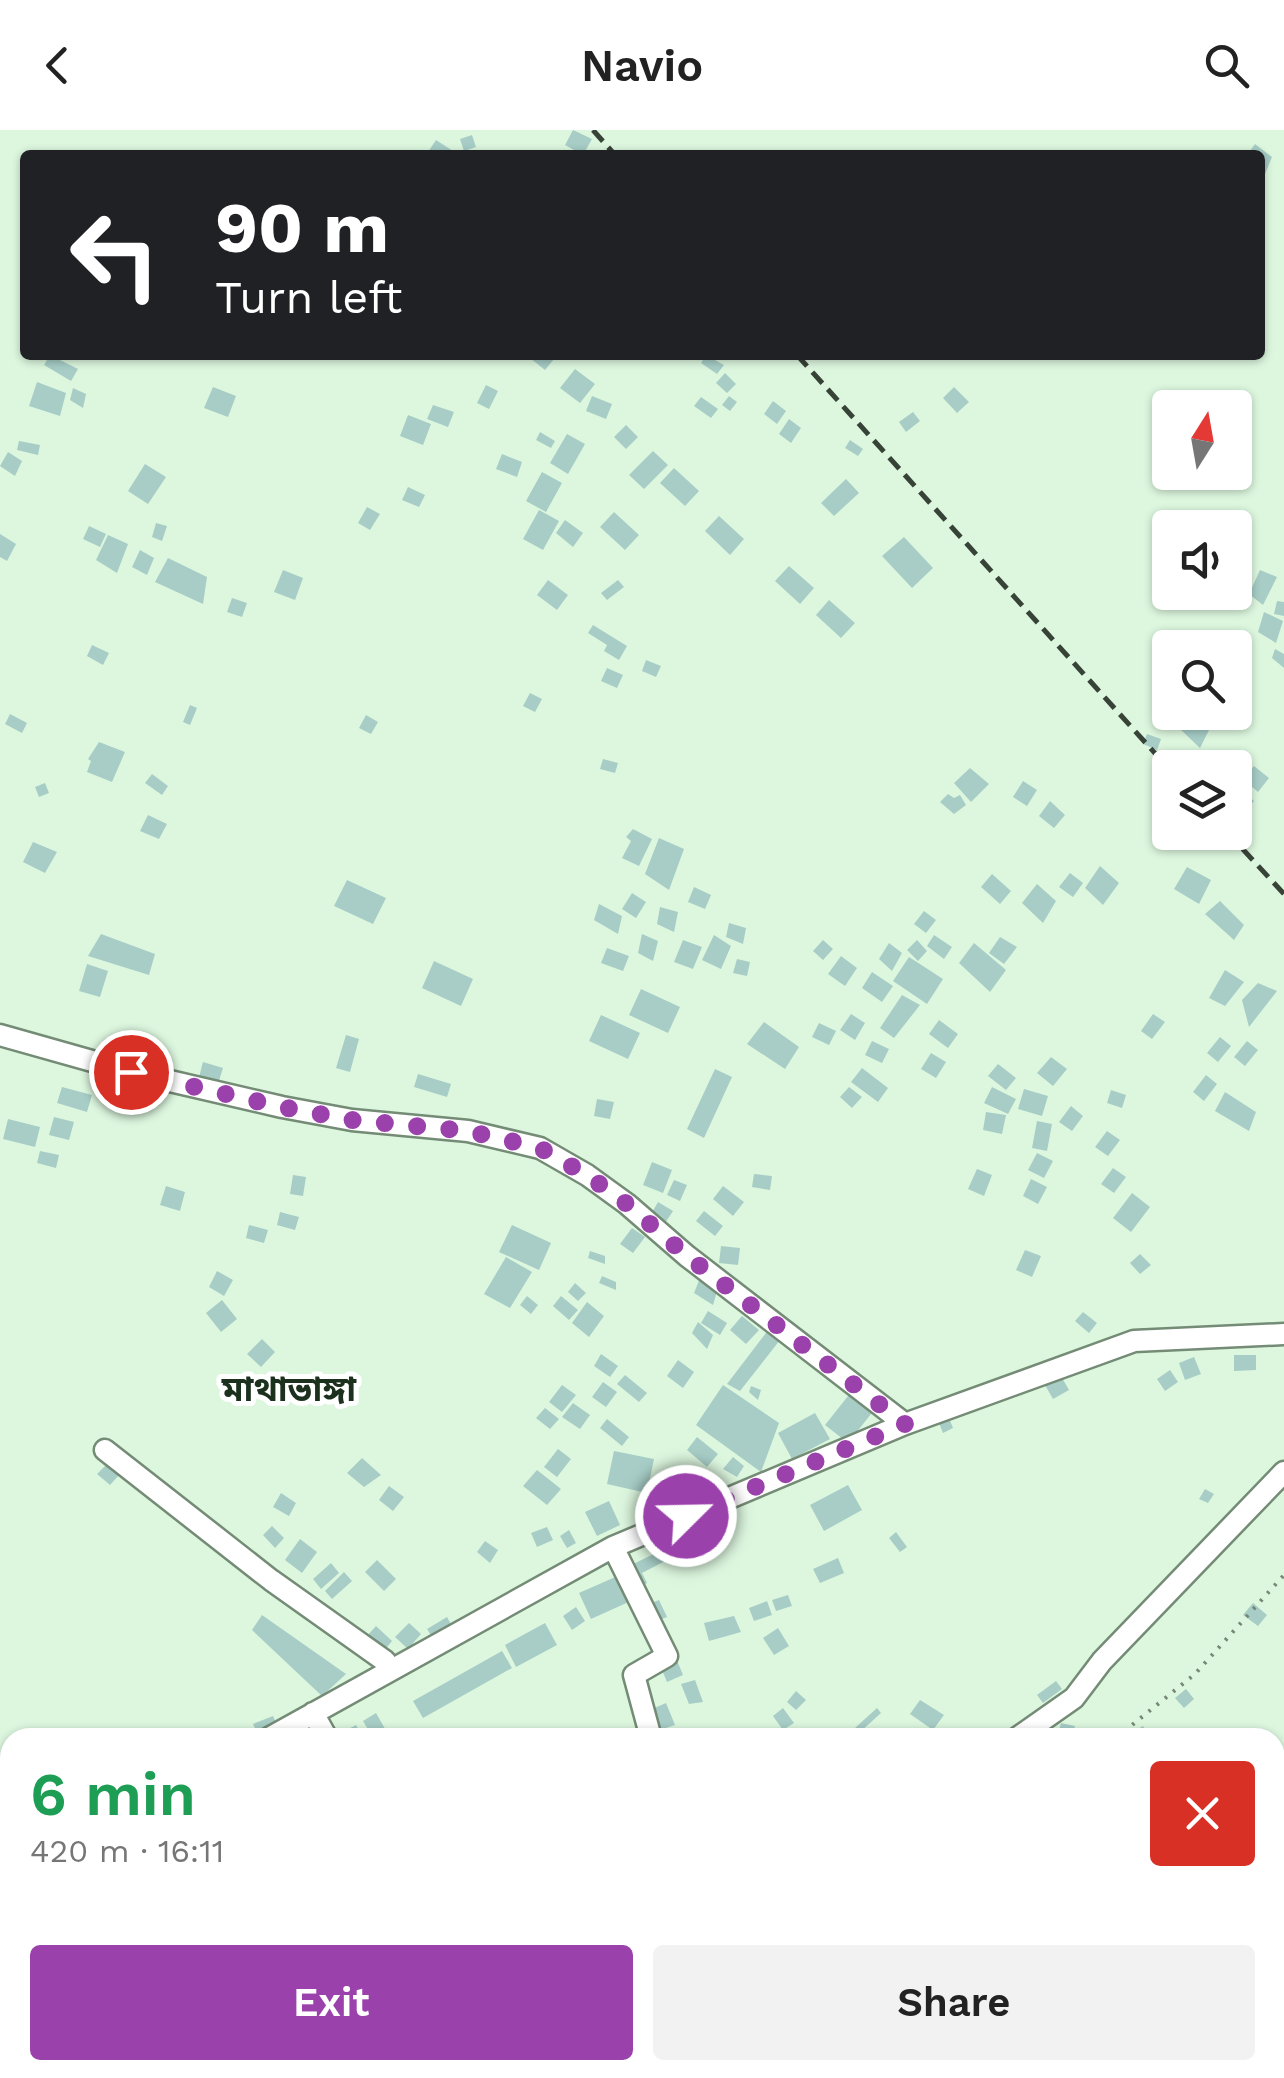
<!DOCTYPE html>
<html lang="en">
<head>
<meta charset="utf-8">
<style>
  :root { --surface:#fff; --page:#f2f2f2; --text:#222; --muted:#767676; --accent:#9b41ac }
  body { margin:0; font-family:"Work Sans","Noto Sans Bengali",sans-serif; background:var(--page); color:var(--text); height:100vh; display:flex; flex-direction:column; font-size:38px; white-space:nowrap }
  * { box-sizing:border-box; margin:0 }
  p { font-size:32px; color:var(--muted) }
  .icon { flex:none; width:55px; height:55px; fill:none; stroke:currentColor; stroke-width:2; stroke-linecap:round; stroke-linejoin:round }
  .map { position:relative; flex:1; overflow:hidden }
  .side { position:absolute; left:0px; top:1598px; width:1285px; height:352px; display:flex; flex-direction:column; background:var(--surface); border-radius:30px 30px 0 0; box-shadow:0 2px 8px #0004 }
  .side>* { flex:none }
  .top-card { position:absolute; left:20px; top:20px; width:1245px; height:210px; border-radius:10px; box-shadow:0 2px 8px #0004; background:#202124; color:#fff; overflow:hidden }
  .needle { width:65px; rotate:11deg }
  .buttons { position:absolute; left:1152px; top:260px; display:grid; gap:20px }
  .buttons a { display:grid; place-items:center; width:100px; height:100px; border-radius:10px; background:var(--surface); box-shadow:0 2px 8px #0004; font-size:50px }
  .pin { position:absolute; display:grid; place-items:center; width:85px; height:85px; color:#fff; margin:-42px; border:5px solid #fff; border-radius:50%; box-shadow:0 2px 10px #0007 }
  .me { position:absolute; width:110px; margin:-55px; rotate:67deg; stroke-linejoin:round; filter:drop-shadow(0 0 8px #0008) }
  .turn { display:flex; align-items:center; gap:35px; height:210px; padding:0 30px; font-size:45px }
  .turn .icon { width:130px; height:130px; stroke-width:2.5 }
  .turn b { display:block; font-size:70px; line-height:85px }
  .round { display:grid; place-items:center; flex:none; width:105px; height:105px; border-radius:10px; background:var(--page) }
  .head { display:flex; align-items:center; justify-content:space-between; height:170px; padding:0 30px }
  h1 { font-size:60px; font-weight:600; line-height:75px; color:#1e9e55 }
  .button { display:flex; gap:20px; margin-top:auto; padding:20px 30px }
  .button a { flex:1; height:115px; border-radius:10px; background:var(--accent); color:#fff; font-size:40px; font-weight:600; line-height:115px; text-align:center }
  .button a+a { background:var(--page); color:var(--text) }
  header { display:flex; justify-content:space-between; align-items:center; height:130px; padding:0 30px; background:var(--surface); font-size:45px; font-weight:600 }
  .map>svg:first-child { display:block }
  .building { fill:#a7cdc6 }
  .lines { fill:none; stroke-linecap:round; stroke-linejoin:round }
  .minor-casing { stroke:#748b75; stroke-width:25 }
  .path { stroke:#768777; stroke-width:4; stroke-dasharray:2.5 8; stroke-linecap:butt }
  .minor { stroke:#fff; stroke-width:20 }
  .rail { stroke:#384338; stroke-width:5; stroke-dasharray:15 8; stroke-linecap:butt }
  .route { stroke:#9b41ac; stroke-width:18; stroke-dasharray:0 32.4 }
  .labels { text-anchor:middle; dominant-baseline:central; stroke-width:10; stroke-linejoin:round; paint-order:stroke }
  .district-label { font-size:35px; font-weight:bold; fill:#1c301e; stroke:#fff }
</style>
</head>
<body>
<header><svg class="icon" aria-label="back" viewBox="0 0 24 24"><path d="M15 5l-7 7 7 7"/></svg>Navio<svg class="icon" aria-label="search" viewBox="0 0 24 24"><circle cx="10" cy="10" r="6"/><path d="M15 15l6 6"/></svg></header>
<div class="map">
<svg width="1284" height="1948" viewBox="0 0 1284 1948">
  <rect width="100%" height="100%" fill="#ddf7df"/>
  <!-- building -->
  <path class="building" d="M573 0 592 9 583 25 565 15Z
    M472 5 476 17 464 21 460 9Z
    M436 10 453 21 451 25H426Z
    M1255 14 1272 27 1263 49 1260 47V25H1247Z
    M50 225 78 239 71 251 44 235Z
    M532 225H549L554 229 545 240 530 228Z
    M706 225 724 235 717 244 701 233Z
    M575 239 595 254 580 273 560 258Z
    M725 243 736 254 727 263 716 253Z
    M37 252 66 263 60 286 29 276Z
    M486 255 498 261 489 279 477 273Z
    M213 257 236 266 228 287 204 278Z
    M954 257 969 272 957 283 943 268Z
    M73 258 86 264 83 278 70 270Z
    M592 266 612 274 606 289 586 281Z
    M729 266 737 272 730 281 722 275Z
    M701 267 718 279 711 288 694 276Z
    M773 271 786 281 777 294 764 284Z
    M433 275 454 282 448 297 427 289Z
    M913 282 920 291 906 302 899 292Z
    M408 285 431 294 423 315 400 306Z
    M789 289 801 298 791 313 779 304Z
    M626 295 638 307 626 319 614 307Z
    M540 302 555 311 551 318 536 310Z
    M567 304 585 314 568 344 550 333Z
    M850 310 863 319 858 326 845 318Z
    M19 311 40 315 38 325 17 320Z
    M653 321 668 335 644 359 629 345Z
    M8 322 22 331 15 346 0 336Z
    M502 324 522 332 517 347 496 339Z
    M145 334 166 347 148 374 128 361Z
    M674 338 699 361 685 376 660 353Z
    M542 342 562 353 546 382 526 371Z
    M846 349 859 363 834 386 821 373Z
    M408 357 425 365 419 377 402 370Z
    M367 377 380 384 370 400 358 393Z
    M539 380 559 391 543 420 523 409Z
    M614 382 639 405 625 420 600 397Z
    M719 386 744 409 730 425 705 401Z
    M565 390 583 403 573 417 556 403Z
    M156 393 167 396 162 411 152 407Z
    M89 396 106 404 100 417 83 409Z
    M1235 402 1249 411 1238 428 1235 426Z
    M0 404 16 414 7 431 0 427Z
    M108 405 128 414 117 443 96 430Z
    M904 407 933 438 912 458 882 426Z
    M140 420 154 428 147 445 132 437Z
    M168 428 207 447 203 474 155 452Z
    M789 436 814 458 800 474 775 451Z
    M283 440 303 448 295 470 274 462Z
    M1260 440 1277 447 1263 475 1249 464Z
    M548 450 568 465 557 480 537 465Z
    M618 450 624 457 607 470 601 463Z
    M232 468 247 473 242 487 227 482Z
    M829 470 855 493 841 508 816 485Z
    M1277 471 1284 472V486L1274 484Z
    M1264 482 1283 491 1276 513 1258 502Z
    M593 495 627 516 619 530 604 521 607 515 588 503Z
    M92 515 109 523 103 535 87 526Z
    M1275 519 1284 524V538L1272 528Z
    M646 530 661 536 656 547 642 541Z
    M607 538 623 545 617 558 601 551Z
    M1161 561 1170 566V587L1158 567Z
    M530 563 542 569 535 582 523 576Z
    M190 575 197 578 190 595 183 592Z
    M1192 582H1218L1200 618 1180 599Z
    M10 584 27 593 22 603 5 594Z
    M366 585 378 592 371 604 359 598Z
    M1147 604 1161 609 1157 620 1143 614Z
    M99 612 125 622 112 652 87 642 91 631 88 629Z
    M603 629 618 633 615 643 600 639Z
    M1254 636 1269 648 1258 662 1243 649Z
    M970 638 989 654 971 672 954 653Z
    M152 644 168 656 162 665 145 653Z
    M1023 651 1037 660 1027 676 1013 667Z
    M45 653 49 663 39 667 35 657Z
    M1237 655 1254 671 1246 679 1235 668Z
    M948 664 954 668 960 665 966 675 954 684 940 672Z
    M1050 671 1065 685 1054 698 1039 686Z
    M148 685 167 694 159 709 140 701Z
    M633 699 652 709 639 736 622 728 631 711 626 707Z
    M659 708 684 719 669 760 645 744Z
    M33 712 57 722 45 743 23 732Z
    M1100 736 1119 753 1103 775 1085 758Z
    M1187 737 1211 750 1199 774 1174 759Z
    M1070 743 1083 753 1073 767 1059 757Z
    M992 744 1011 761 1000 774 981 757Z
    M347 750 386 768 373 794 334 776Z
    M1037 754 1056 771 1043 793 1022 773Z
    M694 757 711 765 705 779 688 772Z
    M632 763 646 772 636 788 622 779Z
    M1220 771 1244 795 1234 810 1205 784Z
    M599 774 622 786 618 804 594 790Z
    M660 777 678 782 674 802 657 794Z
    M924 781 936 790 926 803 914 794Z
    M729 793 746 798 743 814 726 807Z
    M101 804 155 824 149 845 88 826Z
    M642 804 658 811 653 831 638 823Z
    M714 805 731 816 721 839 702 830Z
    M934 805 952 817 944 829 927 816Z
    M1000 807 1017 817 1004 834 989 823Z
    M683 810 702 817 693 839 674 832Z
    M823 810 833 819 823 830 813 821Z
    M917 810 927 821 918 831 907 820Z
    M889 813 902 823 892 841 879 829Z
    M974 813 1006 840 990 862 959 833Z
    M607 818 629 826 623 841 601 833Z
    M841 826 857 838 845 856 828 844Z
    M909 827 943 849 927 874 893 851Z
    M737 829 750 832 747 846 733 843Z
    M434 831 473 849 461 876 422 858Z
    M87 834 108 841 100 867 79 861Z
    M1225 840 1244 852 1225 876 1209 868Z
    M872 842 893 856 882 872 862 858Z
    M1258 853 1277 861 1249 897 1242 870Z
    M641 859 680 877 668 903 629 885Z
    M902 865 920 875 894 908 880 898Z
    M851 884 865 893 855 910 840 900Z
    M1153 884 1165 892 1152 909 1141 901Z
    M601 885 640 903 628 929 589 911Z
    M939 890 958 904 948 918 929 904Z
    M764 892 799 917 785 939 747 914Z
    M819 893 836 901 829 915 812 907Z
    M346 905 359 909 350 942 336 938Z
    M1220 907 1231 916 1218 932 1207 923Z
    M872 911 889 919 882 933 865 925Z
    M1247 911 1258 920 1245 936 1234 927Z
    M931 923 946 932 936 948 921 939Z
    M1051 927 1067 939 1053 956 1037 943Z
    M203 932 223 938 217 957 198 951Z
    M998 934 1016 948 1006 960 988 946Z
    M862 938 888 958 878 972 851 952Z
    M715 939 732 947 704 1008 687 999Z
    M418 944 451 954 447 967 414 957Z
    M1206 945 1217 954 1204 971 1193 962Z
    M62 957 92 965 87 982 57 973Z
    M849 957 862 967 852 978 840 967Z
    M992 957 1016 969 1008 984 984 973Z
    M1024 959 1048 966 1042 986 1018 979Z
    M1111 960 1126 965 1122 978 1107 973Z
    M1225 962 1256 982 1249 1001 1215 981Z
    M597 969 614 972 610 989 594 986Z
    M1071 976 1083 986 1072 1001 1059 992Z
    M986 982 1006 985 1002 1004 983 1000Z
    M54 987 74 992 69 1010 49 1005Z
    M8 989 40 997 35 1017 3 1009Z
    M1037 991 1052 994 1047 1021 1032 1018Z
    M1107 1001 1120 1010 1108 1026 1095 1017Z
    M40 1021 59 1025 56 1038 37 1033Z
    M1037 1023 1053 1031 1044 1048 1028 1040Z
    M652 1032 672 1040 663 1063 643 1055Z
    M1113 1038 1126 1047 1114 1063 1101 1054Z
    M977 1039 992 1045 984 1066 968 1059Z
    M754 1044 772 1046 770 1060 752 1057Z
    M293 1045 306 1047 303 1066 290 1064Z
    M1031 1049 1047 1057 1038 1074 1023 1066Z
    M674 1050 687 1055 680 1071 667 1065Z
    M166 1056 185 1062 180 1081 160 1075Z
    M723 1056 744 1072 733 1086 713 1069Z
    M1132 1063 1150 1077 1131 1102 1113 1088Z
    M658 1072 673 1081 663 1096 650 1086Z
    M704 1081 723 1096 715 1106 696 1091Z
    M280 1082 299 1087 295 1100 277 1095Z
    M249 1095 268 1100 264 1113 246 1108Z
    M512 1095 551 1113 539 1140 499 1122Z
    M632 1098 645 1107 633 1123 620 1114Z
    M721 1116 740 1118 738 1135 719 1133Z
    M1025 1120 1041 1126 1032 1147 1016 1140Z
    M590 1121 605 1126V1134L588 1128Z
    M1140 1124 1151 1135 1140 1144 1130 1133Z
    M506 1127 532 1142 510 1178 484 1164Z
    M217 1141 233 1150 224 1166 209 1157Z
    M602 1146 616 1152V1160L599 1153Z
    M700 1148 718 1158 713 1175 694 1163Z
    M575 1153 586 1163 578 1171 568 1162Z
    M527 1166 538 1175 531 1184 520 1175Z
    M561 1166 578 1180 569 1190 553 1176Z
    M222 1170 237 1189 221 1202 206 1183Z
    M587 1172 604 1186 589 1207 572 1193Z
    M708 1181 727 1193 720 1205 701 1193Z
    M1083 1182 1097 1193 1089 1203 1075 1191Z
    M742 1186 759 1200 746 1214 730 1200Z
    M698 1192 713 1205 707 1219 692 1203Z
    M769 1199 780 1210 740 1261 727 1254Z
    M262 1209 275 1222 261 1237 247 1224Z
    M601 1224 618 1236 610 1247 594 1236Z
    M1234 1225H1256V1240L1234 1241Z
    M1194 1227 1201 1244 1185 1250 1179 1233Z
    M678 1230 694 1242 683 1258 667 1246Z
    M1170 1240 1178 1252 1165 1261 1157 1249Z
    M625 1245 647 1263 639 1272 617 1254Z
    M1061 1246 1069 1260 1053 1269 1045 1255Z
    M603 1252 617 1262 606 1277 592 1267Z
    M562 1255 576 1265 562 1282 549 1272Z
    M723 1255 779 1293 761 1342 696 1295Z
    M751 1256 761 1260 758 1270 749 1262Z
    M852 1261 875 1279 848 1313 825 1295Z
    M573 1273 590 1285 580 1299 562 1287Z
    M545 1278 559 1289 550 1299 536 1288Z
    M815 1283 830 1309 792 1329 778 1303Z
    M949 1288 953 1298 943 1303 939 1293Z
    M607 1289 629 1307 622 1316 600 1298Z
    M697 1307 718 1324 707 1337 687 1320Z
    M558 1319 571 1329 557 1347 544 1337Z
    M614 1321 654 1329 647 1363 607 1354Z
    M733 1327 744 1336 737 1347 723 1339Z
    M362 1328 381 1345 364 1357 347 1343Z
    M108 1333 120 1344 110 1355 97 1344Z
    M537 1340 561 1359 547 1375 523 1356Z
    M705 1341 721 1356 687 1372 679 1356Z
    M673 1355 682 1371 658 1383 650 1367Z
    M848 1355 862 1380 824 1401 810 1375Z
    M389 1356 404 1367 393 1381 379 1370Z
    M1205 1359 1214 1364 1208 1373 1199 1369Z
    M281 1363 296 1373 289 1386 273 1377Z
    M609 1371 620 1395 597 1406 585 1382Z
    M272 1396 284 1408 275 1418 263 1405Z
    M547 1397 553 1410 537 1417 531 1403Z
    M569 1400 576 1413 567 1418 560 1406Z
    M896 1402 907 1417 900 1422 889 1408Z
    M697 1405 702 1416 678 1425 674 1415Z
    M300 1409 317 1422 302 1443 285 1430Z
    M485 1411 498 1420 490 1433 477 1422Z
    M660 1421 665 1431 642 1443 647 1453 638 1458 627 1437Z
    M838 1428 844 1443 820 1453 813 1439Z
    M377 1430 396 1449 384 1461 365 1442Z
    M331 1433 339 1443 321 1459 313 1449Z
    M344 1442 352 1451 332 1469 325 1461Z
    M622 1444 633 1470 591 1489 579 1463Z
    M788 1465 792 1476 776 1481 772 1470Z
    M659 1470 667 1487 657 1491 649 1474Z
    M767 1471 772 1485 754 1491 749 1478Z
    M1253 1473 1267 1485 1258 1496 1243 1485Z
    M576 1477 585 1491 572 1500 563 1486Z
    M262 1485 346 1544 322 1566 252 1500Z
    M734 1486 741 1502 709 1511 704 1493Z
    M447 1487 453 1498 434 1510 427 1499Z
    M409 1493 421 1504 408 1519 395 1507Z
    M545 1493 557 1515 516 1537 505 1515Z
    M376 1496 392 1511 384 1521 367 1506Z
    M778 1498 789 1516 774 1525 763 1508Z
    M502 1521 512 1538 423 1588 413 1571Z
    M676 1528 683 1545 667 1552 660 1535Z
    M695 1550 703 1572 689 1574 681 1554Z
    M1056 1551 1062 1559 1043 1573 1037 1565Z
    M1186 1559 1194 1569 1184 1578 1175 1568Z
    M796 1561 806 1570 796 1580 787 1572Z
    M920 1570 944 1585 933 1600 910 1584Z
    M666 1573 675 1595 660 1600 652 1579Z
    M783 1578 794 1593 783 1600 773 1586Z
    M877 1578 881 1583 859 1603 855 1598Z
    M376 1583 388 1604 381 1608H373L363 1591Z
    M273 1586 278 1597 258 1605 253 1594Z
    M1061 1593 1075 1596 1072 1608H1057Z
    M356 1595 363 1608H340L339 1604Z
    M1143 1596 1150 1608H1131L1129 1605Z
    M195 1940H208L210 1942 204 1948H186Z"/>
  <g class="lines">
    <!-- minor casing -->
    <g class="minor-casing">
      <path id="minor" d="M0 905 131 942 282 977 352 990 468 1001 540 1018 587 1045 627 1074 687 1126 905 1294
        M105 1320 271 1450 385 1531
        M613 1417 667 1526 634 1545 651 1608
        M313 1583 327 1608
        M269 1608 613 1417 905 1294 1134 1211 1284 1204
        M1017 1608 1074 1568 1102 1531 1284 1342
        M0 1756 10 1751
        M255 1940 260 1948
        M354 1940 359 1948
        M426 1940 429 1948
        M748 1940 760 1948
        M168 1948 175 1940
        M312 1948 322 1940
        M687 1948 696 1940"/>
    </g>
    <!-- path -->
    <path class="path" d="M1116 1608 1195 1544 1284 1445
      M1275 1726 1284 1720"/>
    <!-- minor -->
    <use href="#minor" class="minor"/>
    <!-- rail -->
    <path class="rail" d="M593 0 615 25
      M797 225 1170 640
      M1227 702 1284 764"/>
  </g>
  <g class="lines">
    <!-- route -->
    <path class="route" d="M131 942 282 977 352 990 468 1001 540 1018 587 1045 627 1074 687 1126 905 1294 686 1386"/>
  </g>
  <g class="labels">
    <!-- district labels -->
    <g class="district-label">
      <text x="289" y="1259">মাথাভাঙ্গা</text>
    </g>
  </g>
</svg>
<div class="buttons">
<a><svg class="needle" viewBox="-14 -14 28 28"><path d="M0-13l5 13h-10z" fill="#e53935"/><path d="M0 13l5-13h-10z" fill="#767676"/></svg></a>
<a><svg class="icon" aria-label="sound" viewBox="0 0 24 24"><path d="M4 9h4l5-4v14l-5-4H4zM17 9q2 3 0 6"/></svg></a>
<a><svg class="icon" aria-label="search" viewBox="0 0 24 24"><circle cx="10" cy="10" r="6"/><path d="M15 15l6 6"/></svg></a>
<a><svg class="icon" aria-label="layers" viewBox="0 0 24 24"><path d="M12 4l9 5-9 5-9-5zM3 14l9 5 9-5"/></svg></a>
</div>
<div class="pin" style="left:131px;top:942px;background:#d93025"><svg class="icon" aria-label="arrive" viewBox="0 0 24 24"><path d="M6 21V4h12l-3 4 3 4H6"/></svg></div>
<svg class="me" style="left:686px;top:1386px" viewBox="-20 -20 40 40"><circle r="17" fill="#9b41ac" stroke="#fff" stroke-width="3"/><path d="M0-11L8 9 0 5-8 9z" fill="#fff"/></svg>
<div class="top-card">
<div class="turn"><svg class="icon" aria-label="left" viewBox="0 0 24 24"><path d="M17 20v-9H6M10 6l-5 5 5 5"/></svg><div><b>90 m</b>Turn left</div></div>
</div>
<section class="side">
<div class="head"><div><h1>6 min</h1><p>420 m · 16:11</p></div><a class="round" style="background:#d93025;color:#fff"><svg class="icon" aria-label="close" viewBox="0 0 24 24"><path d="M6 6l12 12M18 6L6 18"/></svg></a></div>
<div class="button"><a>Exit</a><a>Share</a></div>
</section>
</div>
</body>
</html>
